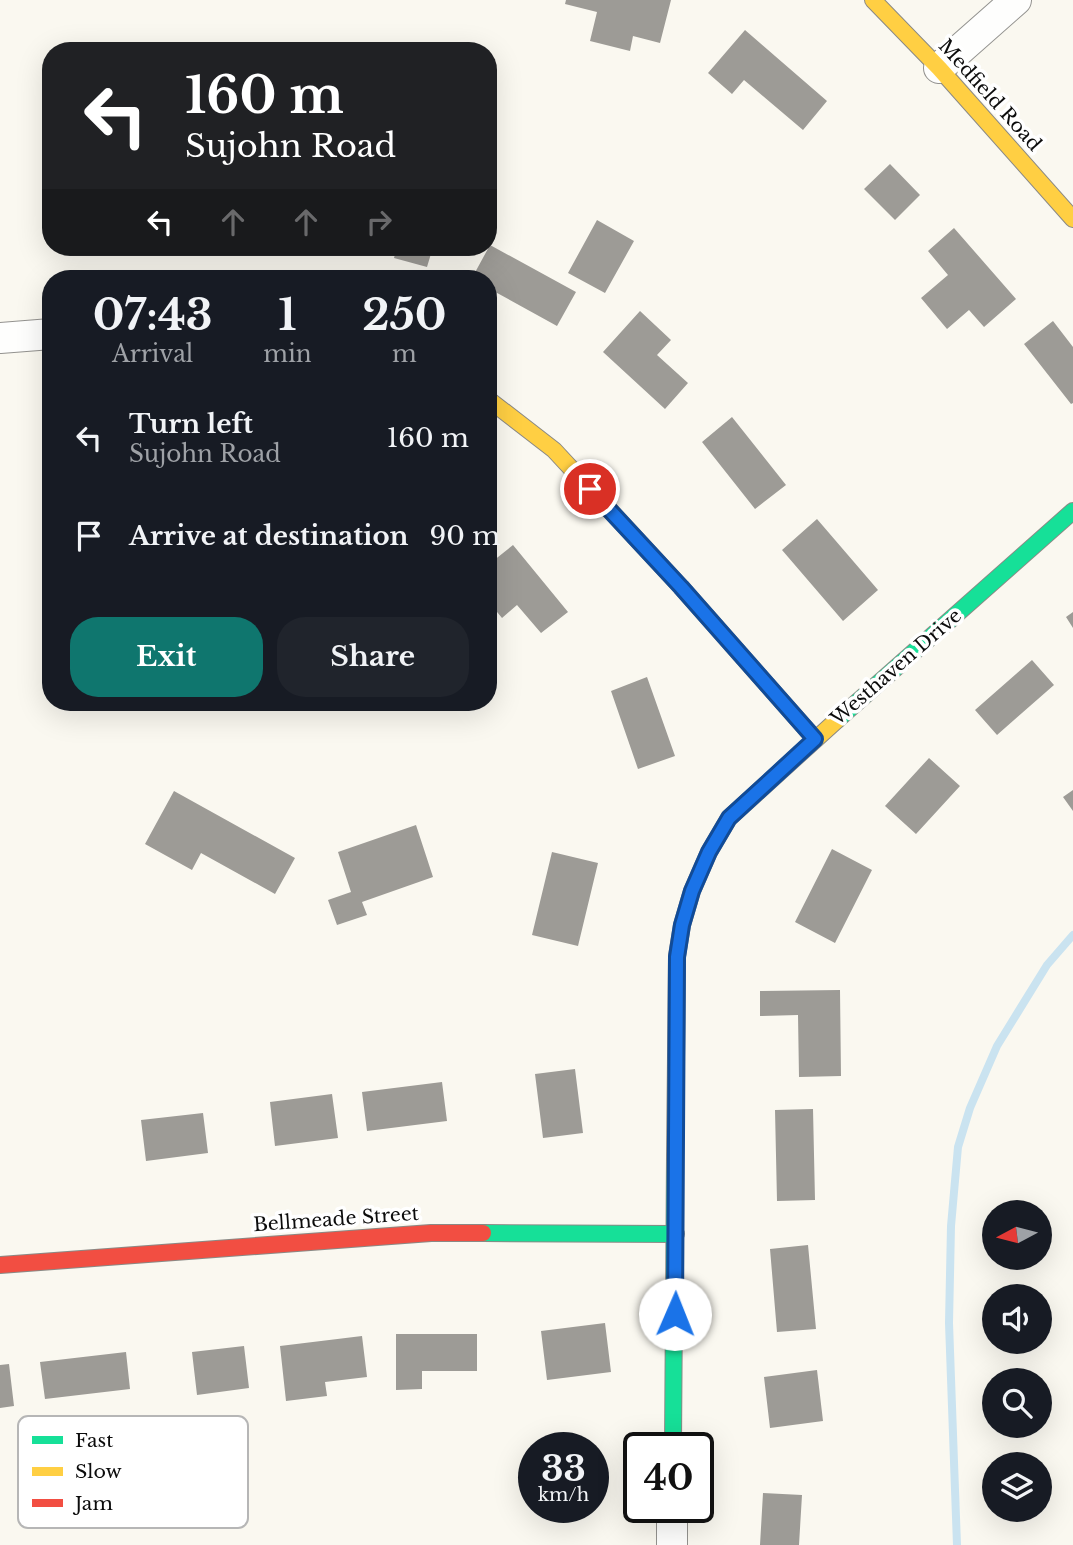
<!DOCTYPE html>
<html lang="en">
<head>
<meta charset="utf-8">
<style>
  :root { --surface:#171b24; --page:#20242c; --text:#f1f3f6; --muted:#9ea1a6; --accent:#0f766e }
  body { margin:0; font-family:"Libre Baskerville",serif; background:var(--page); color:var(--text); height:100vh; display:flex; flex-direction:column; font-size:26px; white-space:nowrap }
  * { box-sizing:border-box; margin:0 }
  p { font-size:23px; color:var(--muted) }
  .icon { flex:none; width:38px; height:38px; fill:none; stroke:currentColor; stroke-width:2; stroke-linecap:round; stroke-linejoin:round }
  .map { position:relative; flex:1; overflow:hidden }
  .sheet { position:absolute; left:42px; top:270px; width:455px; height:441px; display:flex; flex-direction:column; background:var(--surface); border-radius:28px; box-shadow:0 7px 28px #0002 }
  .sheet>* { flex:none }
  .top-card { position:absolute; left:42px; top:42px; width:455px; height:214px; border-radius:28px; box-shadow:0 7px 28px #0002; background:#202124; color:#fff; overflow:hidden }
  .needle { width:46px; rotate:263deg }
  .buttons { position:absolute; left:982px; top:1200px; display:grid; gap:14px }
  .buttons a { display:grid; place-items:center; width:70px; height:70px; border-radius:50%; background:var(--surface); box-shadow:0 7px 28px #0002; font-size:35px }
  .speed { position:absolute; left:518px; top:1432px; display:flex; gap:14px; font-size:35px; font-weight:700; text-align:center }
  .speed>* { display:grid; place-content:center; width:91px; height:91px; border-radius:50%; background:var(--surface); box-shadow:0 7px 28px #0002; line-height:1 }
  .speed small { font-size:18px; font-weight:400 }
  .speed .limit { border:4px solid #111; border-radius:10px; background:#fff; color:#111 }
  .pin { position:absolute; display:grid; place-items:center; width:60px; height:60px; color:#fff; margin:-30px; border:4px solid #fff; border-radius:50%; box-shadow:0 2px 7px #0007 }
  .me { position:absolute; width:77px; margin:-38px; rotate:1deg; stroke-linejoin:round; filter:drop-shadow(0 0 5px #0008) }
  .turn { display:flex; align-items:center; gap:24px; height:147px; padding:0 28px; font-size:32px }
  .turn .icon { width:91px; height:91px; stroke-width:2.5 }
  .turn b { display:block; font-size:49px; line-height:60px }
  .lanes { display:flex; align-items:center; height:66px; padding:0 28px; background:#0003; justify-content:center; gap:35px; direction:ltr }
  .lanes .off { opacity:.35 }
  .eta { display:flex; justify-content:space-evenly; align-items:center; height:119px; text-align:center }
  .eta b { font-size:42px; font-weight:700; line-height:49px }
  .button { display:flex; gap:14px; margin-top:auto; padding:14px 28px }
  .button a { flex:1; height:80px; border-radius:28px; background:var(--accent); color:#fff; font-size:28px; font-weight:700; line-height:80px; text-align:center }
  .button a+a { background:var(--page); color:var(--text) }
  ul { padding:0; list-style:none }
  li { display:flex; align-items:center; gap:21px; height:98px; padding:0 28px }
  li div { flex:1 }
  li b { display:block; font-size:26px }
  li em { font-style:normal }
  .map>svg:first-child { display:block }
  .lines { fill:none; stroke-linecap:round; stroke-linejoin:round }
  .stream { stroke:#cae3f0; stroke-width:8 }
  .building { fill:#9d9b96 }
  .street-casing { stroke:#93928f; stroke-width:32 }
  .fast-casing { stroke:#8a8985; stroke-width:18 }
  .slow-casing { stroke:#8a8985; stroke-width:18 }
  .jam-casing { stroke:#8a8985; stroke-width:18 }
  .street { stroke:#fefefd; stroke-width:30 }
  .fast { stroke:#16e098; stroke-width:16 }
  .slow { stroke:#ffcf43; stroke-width:16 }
  .jam { stroke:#f24e42; stroke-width:16 }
  .route-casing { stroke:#114b97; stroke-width:18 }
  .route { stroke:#1a73e8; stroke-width:12 }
  .labels { text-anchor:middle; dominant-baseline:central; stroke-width:7; stroke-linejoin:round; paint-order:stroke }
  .street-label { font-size:19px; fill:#0c0c0c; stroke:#fff }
  .key { fill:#fff; stroke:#b6b6b6; stroke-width:2 }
  .key-label { font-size:19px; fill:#0c0c0c }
</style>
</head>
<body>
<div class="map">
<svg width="1073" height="1545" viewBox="0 0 1073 1545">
  <rect width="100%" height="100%" fill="#faf8f0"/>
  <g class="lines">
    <!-- stream -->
    <path class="stream" d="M957 1545 949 1323 951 1226 958 1147 970 1108 997 1046 1047 965 1073 935"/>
  </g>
  <!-- building -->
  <path class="building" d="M566 0H671L660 43 633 36 630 51 590 41 597 12 565 4Z
    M745 30 827 101 803 130 744 80 732 94 708 73Z
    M890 164 920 195 895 220 864 189Z
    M51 201V242H49L45 202Z
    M597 220 634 241 605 293 568 273Z
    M954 228 1016 299 984 327 969 310 947 329 921 298 948 275 928 251Z
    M490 245 576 292 557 326 488 288V278H472Z
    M397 247H433L427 267 394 258Z
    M640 311 671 340 657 355 688 383 665 409 603 352Z
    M1053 321 1073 347V403L1071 404 1024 344Z
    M732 417 786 485 755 509 702 442Z
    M817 519 878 590 843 621 782 550Z
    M513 545 568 612 541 633 517 605 502 618 488 601V565Z
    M1073 612V628L1066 617Z
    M1032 660 1054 685 997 735 975 710Z
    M647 677 675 756 638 769 611 691Z
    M929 758 960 786 916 834 885 806Z
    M1073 790V811L1063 797Z
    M174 791 295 858 275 894 201 853 192 870 145 844Z
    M416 825 433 877 362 902 367 915 337 925 328 900 351 892 338 852Z
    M832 849 872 870 835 943 795 922Z
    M552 852 598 863 578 946 532 935Z
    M840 990 841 1076 799 1077 798 1015 760 1016V991Z
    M575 1069 583 1133 543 1138 535 1074Z
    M442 1082 447 1121 367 1131 362 1092Z
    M332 1094 338 1138 275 1146 270 1102Z
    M813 1109 815 1200 777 1201 775 1110Z
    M203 1113 208 1153 146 1161 141 1120Z
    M808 1245 816 1329 777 1332 770 1249Z
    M605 1323 611 1372 547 1380 541 1331Z
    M396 1334H477V1371H422V1389L396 1390Z
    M362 1336 367 1377 325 1382 327 1396 286 1401 280 1346Z
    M244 1346 249 1388 197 1395 192 1352Z
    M126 1352 130 1389 45 1399 40 1362Z
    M9 1364 14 1406 0 1408V1365Z
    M817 1370 823 1421 770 1428 764 1377Z
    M763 1493 802 1495 799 1545H760Z"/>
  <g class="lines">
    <!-- street casing -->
    <g class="street-casing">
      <path id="street" d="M939 68 1016 0
        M0 338 51 334
        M672 1545V1507"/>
    </g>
    <!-- fast casing -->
    <g class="fast-casing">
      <path id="fast" d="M837 720 1073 511
        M483 1233 676 1234
        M673 1447 675 1157"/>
    </g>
    <!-- slow casing -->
    <g class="slow-casing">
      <path id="slow" d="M873 0 939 68 1073 219
        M488 399 554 450 681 587 815 739
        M675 1157 677 956 682 925 692 891 709 852 729 818 837 720"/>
    </g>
    <!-- jam casing -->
    <g class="jam-casing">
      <path id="jam" d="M0 1265 431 1233H483"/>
    </g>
    <!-- street -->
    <use href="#street" class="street"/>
    <!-- fast -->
    <use href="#fast" class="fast"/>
    <!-- slow -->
    <use href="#slow" class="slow"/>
    <!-- jam -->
    <use href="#jam" class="jam"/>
  </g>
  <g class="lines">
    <!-- route casing -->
    <g class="route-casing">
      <path id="route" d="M590 489 681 587 815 739 729 818 709 852 692 891 682 925 677 957 675 1314"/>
    </g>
    <!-- route -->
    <use href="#route" class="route"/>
  </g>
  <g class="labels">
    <!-- street labels -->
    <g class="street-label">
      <text transform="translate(990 95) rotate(48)">Medfield Road</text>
      <text transform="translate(896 667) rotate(-41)">Westhaven Drive</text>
      <text transform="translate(336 1219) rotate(-4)">Bellmeade Street</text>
    </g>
  </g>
  <!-- legend -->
  <rect x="18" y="1416" width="230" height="112" rx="10" class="key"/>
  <rect x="32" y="1436" width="31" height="8" fill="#16e098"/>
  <rect x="32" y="1467" width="31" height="9" fill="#ffcf43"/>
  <rect x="32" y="1499" width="31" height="8" fill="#f24e42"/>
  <g class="key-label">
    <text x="75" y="1447">Fast</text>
    <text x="75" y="1478">Slow</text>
    <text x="75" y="1510">Jam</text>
  </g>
</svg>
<div class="buttons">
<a><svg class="needle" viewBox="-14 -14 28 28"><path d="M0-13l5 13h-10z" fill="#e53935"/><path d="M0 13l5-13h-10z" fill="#9ea1a6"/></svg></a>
<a><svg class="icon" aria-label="sound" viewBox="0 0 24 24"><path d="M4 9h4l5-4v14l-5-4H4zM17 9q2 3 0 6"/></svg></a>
<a><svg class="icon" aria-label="search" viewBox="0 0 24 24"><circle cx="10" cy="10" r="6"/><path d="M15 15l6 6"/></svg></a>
<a><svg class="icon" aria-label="layers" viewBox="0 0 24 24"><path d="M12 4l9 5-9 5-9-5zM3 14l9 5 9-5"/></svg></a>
</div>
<div class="speed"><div>33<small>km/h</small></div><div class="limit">40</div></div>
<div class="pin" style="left:590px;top:489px;background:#d93025"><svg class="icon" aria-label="arrive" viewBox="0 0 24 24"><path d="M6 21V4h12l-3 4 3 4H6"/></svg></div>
<svg class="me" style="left:675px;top:1314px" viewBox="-20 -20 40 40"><circle r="19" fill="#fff"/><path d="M0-13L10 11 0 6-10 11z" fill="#1a73e8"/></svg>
<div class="top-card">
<div class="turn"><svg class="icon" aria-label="left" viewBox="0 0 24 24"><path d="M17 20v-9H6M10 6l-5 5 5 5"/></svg><div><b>160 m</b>Sujohn Road</div></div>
<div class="lanes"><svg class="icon" aria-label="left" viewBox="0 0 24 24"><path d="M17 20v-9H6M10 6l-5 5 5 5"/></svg><svg class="icon off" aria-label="ahead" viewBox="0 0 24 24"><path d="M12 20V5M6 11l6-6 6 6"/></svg><svg class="icon off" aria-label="ahead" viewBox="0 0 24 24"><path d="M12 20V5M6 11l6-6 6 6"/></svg><svg class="icon off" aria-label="right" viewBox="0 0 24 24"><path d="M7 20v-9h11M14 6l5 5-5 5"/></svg></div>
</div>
<section class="sheet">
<div class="eta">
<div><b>07:43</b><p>Arrival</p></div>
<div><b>1</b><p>min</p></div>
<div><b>250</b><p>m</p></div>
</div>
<ul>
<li><svg class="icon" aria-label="left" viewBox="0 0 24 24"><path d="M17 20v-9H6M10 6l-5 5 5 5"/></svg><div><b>Turn left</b><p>Sujohn Road</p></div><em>160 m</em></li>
<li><svg class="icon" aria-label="arrive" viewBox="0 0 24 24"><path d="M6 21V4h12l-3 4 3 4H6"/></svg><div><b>Arrive at destination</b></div><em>90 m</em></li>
</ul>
<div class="button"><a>Exit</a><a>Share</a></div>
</section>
</div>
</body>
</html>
